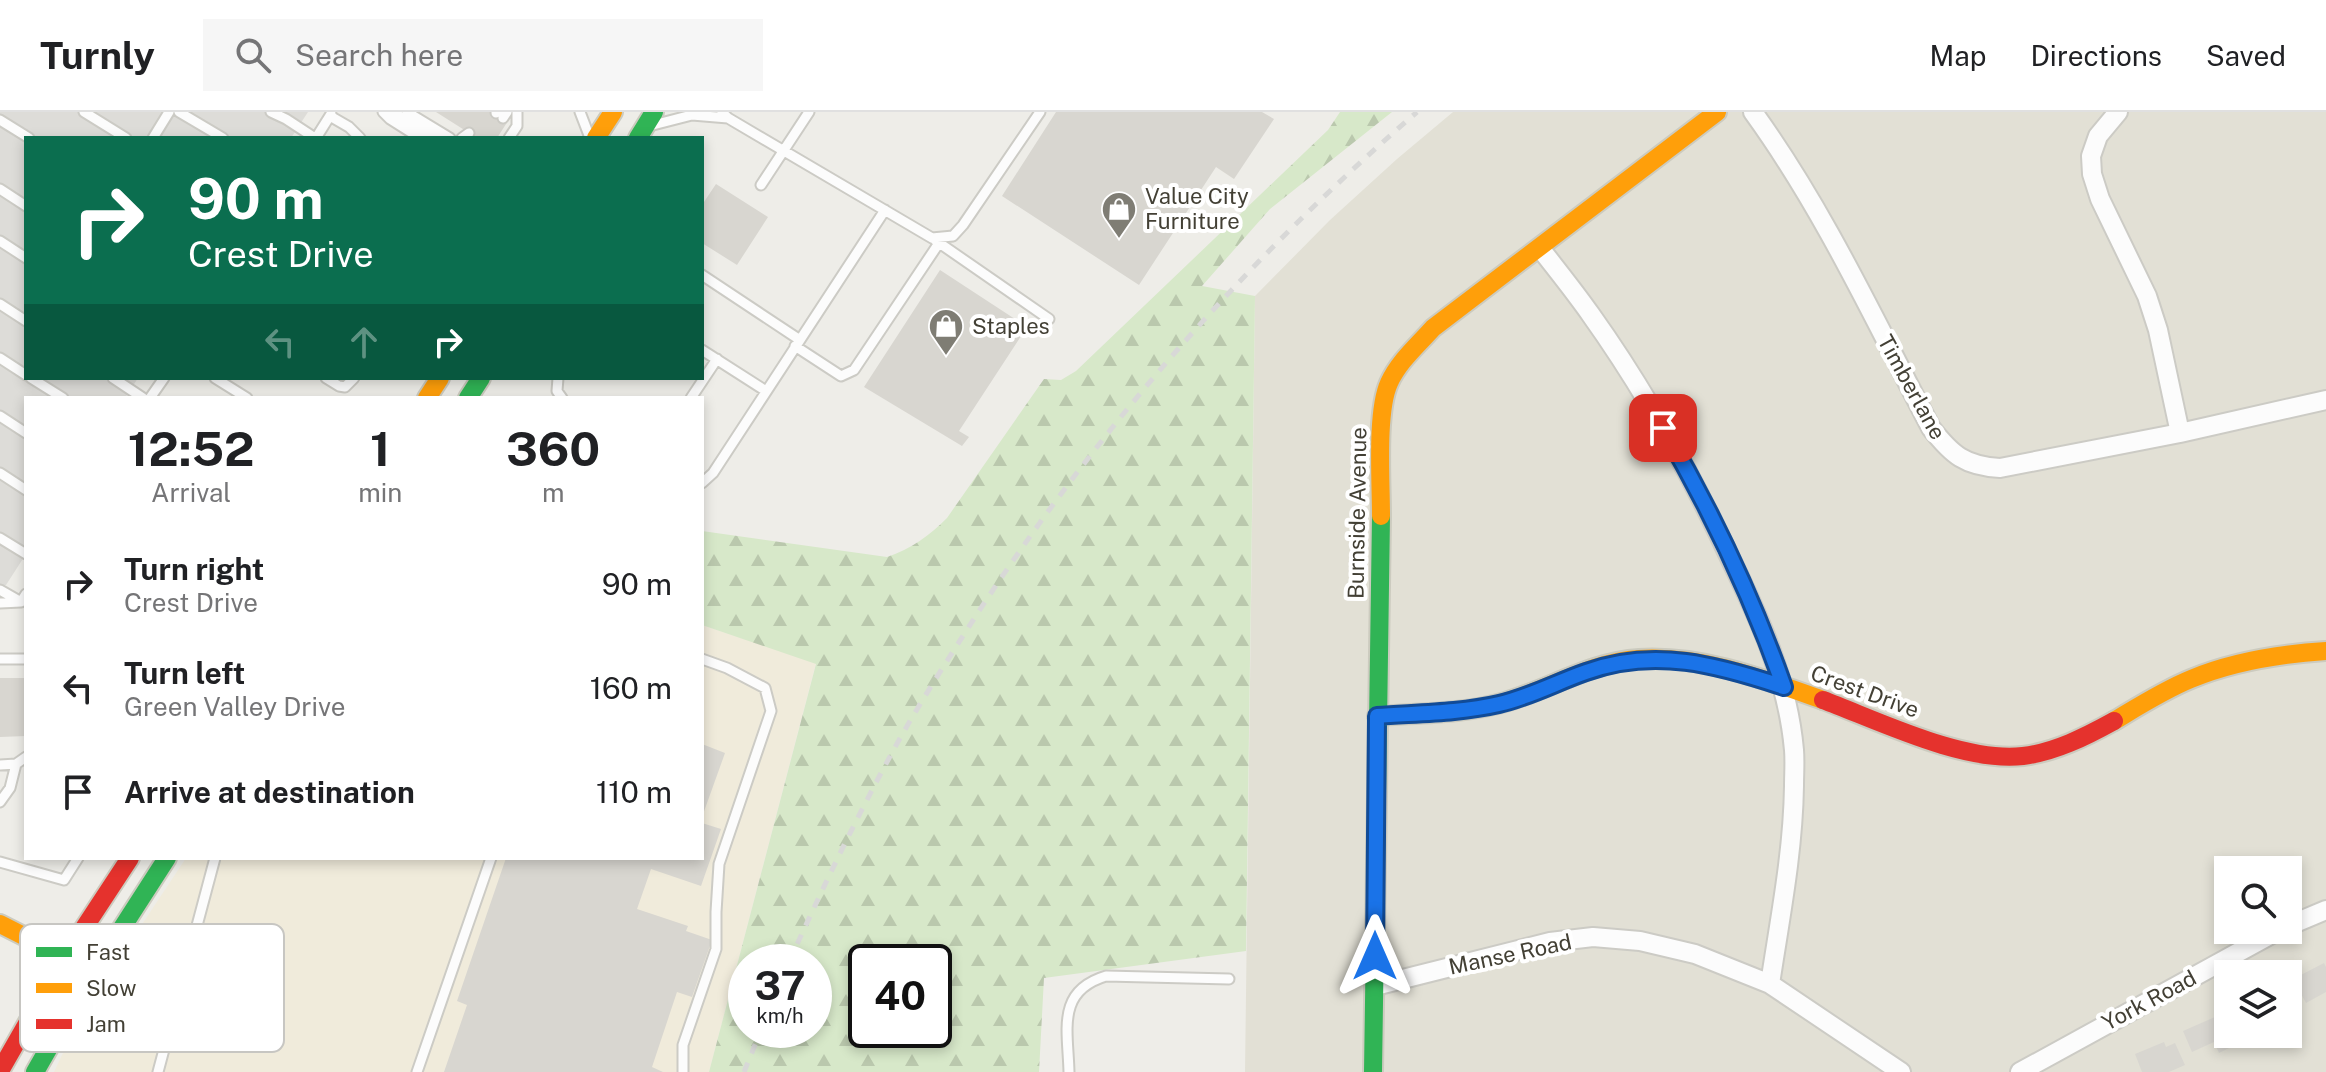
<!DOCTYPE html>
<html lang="en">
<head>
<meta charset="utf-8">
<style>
  :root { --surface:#fff; --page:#f6f6f6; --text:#202124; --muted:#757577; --line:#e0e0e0 }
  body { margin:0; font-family:"Public Sans",sans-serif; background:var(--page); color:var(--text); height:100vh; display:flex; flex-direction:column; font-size:30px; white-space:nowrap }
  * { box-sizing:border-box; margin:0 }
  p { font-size:26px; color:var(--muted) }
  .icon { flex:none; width:44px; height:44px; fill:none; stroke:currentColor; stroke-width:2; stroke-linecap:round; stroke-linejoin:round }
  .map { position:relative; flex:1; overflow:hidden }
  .panel { position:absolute; left:24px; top:284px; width:680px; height:464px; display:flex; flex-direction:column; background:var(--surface); border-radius:0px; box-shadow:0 4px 12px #0003 }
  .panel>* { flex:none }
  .banner { position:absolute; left:24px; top:24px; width:680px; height:244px; border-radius:0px; box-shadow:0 4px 12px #0003; background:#0b6e4f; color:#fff; overflow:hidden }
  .buttons { position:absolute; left:2214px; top:744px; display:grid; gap:16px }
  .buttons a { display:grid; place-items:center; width:88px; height:88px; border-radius:0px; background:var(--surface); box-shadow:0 4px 12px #0003; font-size:40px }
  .speed { position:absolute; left:728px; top:832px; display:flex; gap:16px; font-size:40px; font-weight:700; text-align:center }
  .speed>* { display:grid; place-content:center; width:104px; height:104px; border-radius:50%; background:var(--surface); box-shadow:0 4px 12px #0003; line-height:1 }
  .speed small { font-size:20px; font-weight:400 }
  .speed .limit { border:4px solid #111; border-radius:12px; background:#fff; color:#111 }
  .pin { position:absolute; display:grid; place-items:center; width:68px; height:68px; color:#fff; margin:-34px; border-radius:16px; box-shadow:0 4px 12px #0006 }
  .me { position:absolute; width:88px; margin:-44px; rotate:0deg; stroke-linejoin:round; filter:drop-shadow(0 0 6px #0008) }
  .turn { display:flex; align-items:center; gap:28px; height:168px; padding:0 32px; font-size:36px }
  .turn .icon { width:104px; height:104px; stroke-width:2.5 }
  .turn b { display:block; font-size:56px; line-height:68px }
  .lanes { display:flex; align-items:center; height:76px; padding:0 32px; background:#0003; justify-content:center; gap:40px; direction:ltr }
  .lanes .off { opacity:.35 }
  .eta { display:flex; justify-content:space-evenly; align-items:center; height:136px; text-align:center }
  .eta b { font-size:48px; font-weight:700; line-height:56px }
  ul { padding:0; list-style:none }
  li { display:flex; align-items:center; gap:24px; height:104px; padding:0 32px }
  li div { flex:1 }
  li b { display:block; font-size:30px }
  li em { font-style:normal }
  header { display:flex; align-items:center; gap:48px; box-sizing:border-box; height:112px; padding:0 40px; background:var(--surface); border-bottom:2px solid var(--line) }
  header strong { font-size:38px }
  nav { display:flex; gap:44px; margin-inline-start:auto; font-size:28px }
  .search { width:560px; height:72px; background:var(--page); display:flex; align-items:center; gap:20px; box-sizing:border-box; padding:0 28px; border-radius:0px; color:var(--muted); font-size:30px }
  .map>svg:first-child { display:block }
  .residential { fill:#e2e0d5; fill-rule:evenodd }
  .commercial { fill:#f0ebdb }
  .forest { fill:url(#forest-firs); fill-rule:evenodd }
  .parking { fill:#dddcd8 }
  .building { fill:#d8d6d0 }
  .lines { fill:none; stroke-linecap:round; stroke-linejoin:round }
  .lane-casing { stroke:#cccbc5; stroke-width:13 }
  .street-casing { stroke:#cccbc5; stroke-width:22 }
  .fast-casing { stroke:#cccbbf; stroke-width:22 }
  .slow-casing { stroke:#cccbbf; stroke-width:22 }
  .jam-casing { stroke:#cccbbf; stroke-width:22 }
  .lane { stroke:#fcfcfc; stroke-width:9 }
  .street { stroke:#fcfcfc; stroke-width:18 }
  .fast { stroke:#30b455; stroke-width:18 }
  .slow { stroke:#ff9f0a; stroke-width:18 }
  .jam { stroke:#e5322d; stroke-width:18 }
  .rail { stroke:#d8d8d7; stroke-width:5; stroke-dasharray:10 10; stroke-linecap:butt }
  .route-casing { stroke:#114b97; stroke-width:20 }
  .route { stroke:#1a73e8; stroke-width:14 }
  .labels { text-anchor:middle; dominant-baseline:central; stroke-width:8; stroke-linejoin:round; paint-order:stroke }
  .poi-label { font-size:22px; fill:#434035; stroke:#fff; text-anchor:start }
  .street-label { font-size:22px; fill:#434035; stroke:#fff }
  .key { fill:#fff; stroke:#c7c6c2; stroke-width:2 }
  .key-label { font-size:22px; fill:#434035 }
</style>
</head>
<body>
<header>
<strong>Turnly</strong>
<div class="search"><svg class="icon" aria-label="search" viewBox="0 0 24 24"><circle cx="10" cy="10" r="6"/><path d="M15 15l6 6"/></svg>Search here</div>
<nav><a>Map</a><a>Directions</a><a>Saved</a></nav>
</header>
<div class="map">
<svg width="2326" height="960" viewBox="0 0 2326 960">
  <defs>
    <pattern id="forest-firs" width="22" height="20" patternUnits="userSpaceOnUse" patternTransform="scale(2)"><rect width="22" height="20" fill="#d7e8c9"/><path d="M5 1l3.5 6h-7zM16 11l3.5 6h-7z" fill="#bac8ad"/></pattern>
  </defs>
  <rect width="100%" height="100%" fill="#eeede8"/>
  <!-- residential -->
  <path class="residential" d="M1453 0H2326V960H1245L1255 184 1330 108 1397 47ZM2228 758H2288V818H2228ZM2228 862H2288V922H2228Z"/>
  <!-- commercial -->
  <path class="commercial" d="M702 513 816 551 709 960H54L62 943 135 823 186 746H702Z"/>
  <!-- forest -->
  <path class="forest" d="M1340 0H1392L1270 97 1202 174 1255 184 1246 839 1044 866 1039 960H709L816 552 702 513V419L887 445C911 437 930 423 947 406L1044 267 1061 268 1076 259 1328 18ZM746 850H814V918H746ZM866 850H934V918H866Z"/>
  <!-- parking -->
  <path class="parking" d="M0 0H308L291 26H26V266H138L125 286H26V442L6 473H0Z"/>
  <!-- building -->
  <path class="building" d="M436 0H494L508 9 497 26H477Z
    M1056 0H1262L1274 7 1234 67 1216 55 1139 173 1002 84Z
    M716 72 768 105 737 153 702 131V93Z
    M940 158 1027 215 959 319 969 325 962 334 864 275Z
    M0 566H26V624L0 625Z
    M702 632 725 641 702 705Z
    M702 711 721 717 701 774 651 757 637 797 688 814 686 819 712 828 692 885 677 880 652 955 663 960H444L467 893 457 889 506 746H702Z
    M2324 851 2326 855V880L2306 891 2293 867Z
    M2224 901 2228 910V920L2224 922 2231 935 2219 941 2214 930 2192 940 2183 919Z
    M2164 930 2166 935 2175 931 2185 953 2169 960H2142L2135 942Z"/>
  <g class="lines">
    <!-- lane casing -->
    <g class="lane-casing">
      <path id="lane" d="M84 0 126 26
        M179 0 223 26
        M271 0 286 7 315 26
        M383 0 390 7 420 26
        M393 0 435 26
        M407 0 450 26
        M580 0 590 26
        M722 0 728 6 932 126 953 124 963 113 1040 0
        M496 1 497 0
        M330 4 349 15 360 26
        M503 6 507 0
        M0 8 29 26
        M653 13 692 3 728 6
        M153 26 169 0
        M316 26 331 2
        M462 26 469 21
        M509 26 517 14V0
        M761 73 809 0
        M0 77 26 94
        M935 128 1049 207
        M0 129 26 146
        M702 163 800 228
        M0 192 26 209
        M795 234 841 264 854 258 939 131
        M702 238 766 279
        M0 246 26 263
        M31 266 63 286
        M113 266 143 286
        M215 266 247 286
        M326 266 339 274 345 275 354 266
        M558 266 557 279 562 286
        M150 286 164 266
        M691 286 717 247
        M0 304 26 321
        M0 361 26 378
        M702 371 713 361 885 98
        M0 426 26 442
        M0 478 21 490
        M0 491 21 490 26 482
        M0 547H26
        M16 652 26 645
        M0 653 16 652 10 676 0 690
        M0 750 64 768 78 746
        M94 864 120 870 159 898 170 919
        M93 866C115 902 129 911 170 919
        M158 960 215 746
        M417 960 491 746
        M683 960V933L716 837V800L719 752 771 599 765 576 727 556 702 547
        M1069 960C1068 918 1056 879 1106 864L1229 867"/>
    </g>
    <!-- street casing -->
    <g class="street-casing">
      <path id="street" d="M1753 0C1824 98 1875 209 1931 316 1952 343 1965 354 2000 356L2180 321 2326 288
        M2118 0 2098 24 2091 44 2092 62 2100 87 2147 184 2158 218 2180 321
        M1540 136C1557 158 1575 180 1591 203 1646 280 1692 364 1732 450 1761 510 1788 570 1794 638 1795 650 1794 662 1794 674 1793 741 1780 806 1770 872
        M2288 814 2326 798
        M1375 874 1550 830 1593 825 1640 829 1695 842 1770 872 1901 960
        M2020 960 2279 818"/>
    </g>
    <!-- fast casing -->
    <g class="fast-casing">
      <path id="fast" d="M638 26 654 0
        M468 286 481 266
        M35 960 82 878 167 746
        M1373 960 1381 404"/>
    </g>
    <!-- slow casing -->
    <g class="slow-casing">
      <path id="slow" d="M596 26 613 0
        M427 286 440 266
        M1381 404C1381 369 1376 300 1389 271 1399 249 1418 233 1433 216L1717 0
        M1377 604C1419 601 1464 602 1505 590 1550 577 1591 550 1639 547 1702 543 1764 567 1823 588
        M2114 609C2139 594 2164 578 2191 567 2234 549 2280 542 2326 539
        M0 812 65 845 78 854"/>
    </g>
    <!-- jam casing -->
    <g class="jam-casing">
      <path id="jam" d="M1823 588C1879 609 1964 651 2023 644 2055 640 2085 625 2114 609
        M0 959 65 845 130 746"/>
    </g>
    <!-- lane -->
    <use href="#lane" class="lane"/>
    <!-- street -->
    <use href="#street" class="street"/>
    <!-- fast -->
    <use href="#fast" class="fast"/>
    <!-- slow -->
    <use href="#slow" class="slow"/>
    <!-- jam -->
    <use href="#jam" class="jam"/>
    <!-- rail -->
    <path class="rail" d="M789 850C823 775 859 700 899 628 924 584 952 541 979 499 1102 312 1247 147 1417 0
      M744 960 761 918"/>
  </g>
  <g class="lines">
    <!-- route casing -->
    <g class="route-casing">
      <path id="route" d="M1375 844 1377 604C1418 601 1460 601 1499 592 1530 585 1557 570 1586 560 1654 535 1718 553 1784 575 1752 485 1711 398 1663 316"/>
    </g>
    <!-- route -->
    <use href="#route" class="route"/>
  </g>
  <!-- icons -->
  <defs>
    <g id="shop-pin" transform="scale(1.8)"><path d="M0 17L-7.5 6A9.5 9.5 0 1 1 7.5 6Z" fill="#7f7d74" stroke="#fff"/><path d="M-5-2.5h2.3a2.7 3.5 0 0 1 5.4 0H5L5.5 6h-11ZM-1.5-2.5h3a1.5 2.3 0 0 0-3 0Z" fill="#fff"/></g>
  </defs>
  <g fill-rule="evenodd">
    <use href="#shop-pin" x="1119" y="97"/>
    <use href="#shop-pin" x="946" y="214"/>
  </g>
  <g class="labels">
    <!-- poi labels -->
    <g class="poi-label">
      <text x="1145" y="84">Value City<tspan x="1145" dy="25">Furniture</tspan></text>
      <text x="972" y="214">Staples</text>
    </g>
    <!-- street labels -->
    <g class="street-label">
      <text transform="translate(1912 275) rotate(61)">Timberlane</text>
      <text transform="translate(1357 401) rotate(-89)">Burnside Avenue</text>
      <text transform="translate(1865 579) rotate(20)">Crest Drive</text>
      <text transform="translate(1510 842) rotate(-12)">Manse Road</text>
      <text transform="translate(2149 888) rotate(-28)">York Road</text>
    </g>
  </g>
  <!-- legend -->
  <rect x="20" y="812" width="264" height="128" rx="12" class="key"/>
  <rect x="36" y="835" width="36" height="10" fill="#30b455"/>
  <rect x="36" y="871" width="36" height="10" fill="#ff9f0a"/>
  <rect x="36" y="907" width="36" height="10" fill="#e5322d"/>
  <g class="key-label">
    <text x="86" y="848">Fast</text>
    <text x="86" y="884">Slow</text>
    <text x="86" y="920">Jam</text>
  </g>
</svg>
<div class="buttons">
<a><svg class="icon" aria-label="search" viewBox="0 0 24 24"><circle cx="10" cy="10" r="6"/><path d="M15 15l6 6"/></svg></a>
<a><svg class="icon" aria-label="layers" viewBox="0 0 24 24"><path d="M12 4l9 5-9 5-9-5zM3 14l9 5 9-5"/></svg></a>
</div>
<div class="speed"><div>37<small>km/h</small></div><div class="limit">40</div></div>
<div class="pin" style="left:1663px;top:316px;background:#d93025"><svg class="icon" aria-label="arrive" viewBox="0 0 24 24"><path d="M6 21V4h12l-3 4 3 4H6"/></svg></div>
<svg class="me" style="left:1375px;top:844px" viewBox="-20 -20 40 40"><path d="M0-17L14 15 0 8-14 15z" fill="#1a73e8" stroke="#fff" stroke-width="4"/></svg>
<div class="banner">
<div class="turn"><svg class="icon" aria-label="right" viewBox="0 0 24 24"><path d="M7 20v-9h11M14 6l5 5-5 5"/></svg><div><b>90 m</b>Crest Drive</div></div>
<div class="lanes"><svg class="icon off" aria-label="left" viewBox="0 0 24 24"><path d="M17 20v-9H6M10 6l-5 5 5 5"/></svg><svg class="icon off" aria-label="ahead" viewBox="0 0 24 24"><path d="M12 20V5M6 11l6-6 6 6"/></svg><svg class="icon" aria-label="right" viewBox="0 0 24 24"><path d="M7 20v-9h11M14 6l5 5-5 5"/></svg></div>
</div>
<section class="panel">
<div class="eta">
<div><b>12:52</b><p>Arrival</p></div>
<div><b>1</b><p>min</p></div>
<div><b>360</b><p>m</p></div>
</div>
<ul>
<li><svg class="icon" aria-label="right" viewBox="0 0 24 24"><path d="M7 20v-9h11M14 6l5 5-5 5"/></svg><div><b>Turn right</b><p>Crest Drive</p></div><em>90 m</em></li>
<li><svg class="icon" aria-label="left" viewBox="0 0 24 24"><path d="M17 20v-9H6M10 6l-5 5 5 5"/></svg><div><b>Turn left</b><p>Green Valley Drive</p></div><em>160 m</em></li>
<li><svg class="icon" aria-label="arrive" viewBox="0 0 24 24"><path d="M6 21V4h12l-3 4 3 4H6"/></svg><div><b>Arrive at destination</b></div><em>110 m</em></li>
</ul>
</section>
</div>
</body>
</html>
